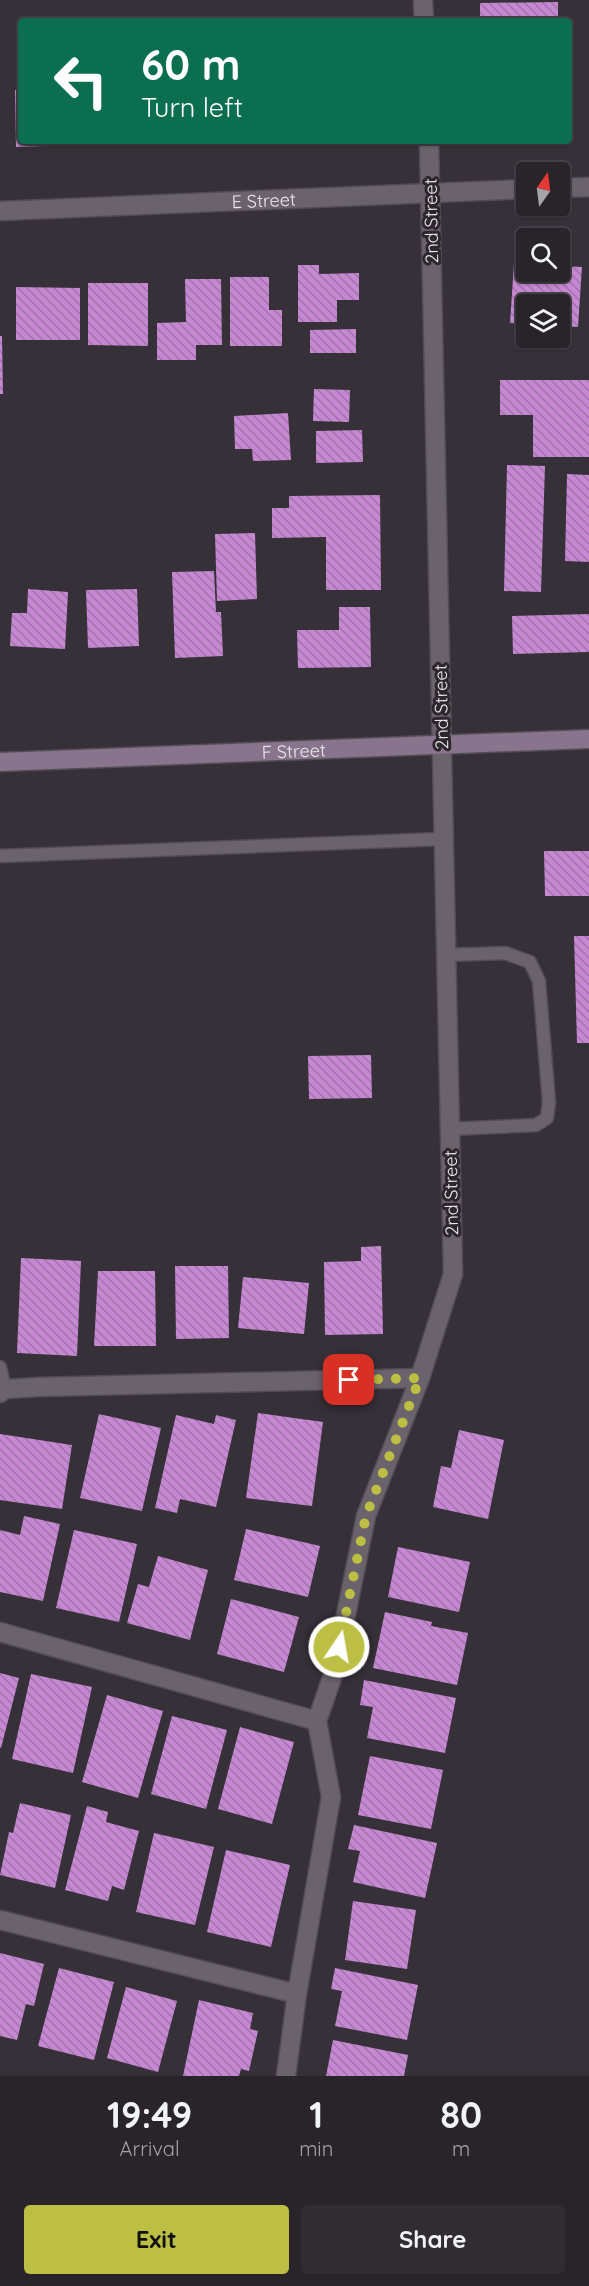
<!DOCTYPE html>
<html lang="en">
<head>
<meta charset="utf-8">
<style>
  :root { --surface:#28242a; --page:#302c32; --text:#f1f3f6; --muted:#a5a4a8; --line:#444147; --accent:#bcbf44 }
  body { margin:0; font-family:Quicksand,sans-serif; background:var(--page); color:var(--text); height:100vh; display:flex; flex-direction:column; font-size:22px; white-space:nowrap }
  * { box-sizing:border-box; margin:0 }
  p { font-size:20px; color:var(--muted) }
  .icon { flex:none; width:33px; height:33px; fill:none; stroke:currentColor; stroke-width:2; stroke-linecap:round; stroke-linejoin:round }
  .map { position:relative; height:2076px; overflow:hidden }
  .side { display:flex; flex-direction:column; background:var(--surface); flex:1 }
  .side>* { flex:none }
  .banner { position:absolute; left:18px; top:18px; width:554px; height:126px; border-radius:6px; box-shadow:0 2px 4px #0004,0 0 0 2px var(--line); background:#0b6e4f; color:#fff; overflow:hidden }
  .needle { width:39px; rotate:14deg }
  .controls { position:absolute; left:516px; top:162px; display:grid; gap:12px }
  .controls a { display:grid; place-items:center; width:54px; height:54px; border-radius:6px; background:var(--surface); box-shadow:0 2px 4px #0004,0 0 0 2px var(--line); font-size:30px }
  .pin { position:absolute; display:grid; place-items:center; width:51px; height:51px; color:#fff; margin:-26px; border-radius:12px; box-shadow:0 3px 9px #0006 }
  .me { position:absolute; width:66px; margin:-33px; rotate:12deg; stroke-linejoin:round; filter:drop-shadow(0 0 4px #0008) }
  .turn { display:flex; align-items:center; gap:21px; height:126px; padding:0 24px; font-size:27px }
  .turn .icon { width:78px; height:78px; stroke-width:2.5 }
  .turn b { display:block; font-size:42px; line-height:51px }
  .eta { display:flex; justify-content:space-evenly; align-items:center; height:102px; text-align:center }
  .eta b { font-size:36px; font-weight:800; line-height:42px }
  .primary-button { display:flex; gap:12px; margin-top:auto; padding:12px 24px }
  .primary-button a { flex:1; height:69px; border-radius:6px; background:var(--accent); color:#111; font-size:24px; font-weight:800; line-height:69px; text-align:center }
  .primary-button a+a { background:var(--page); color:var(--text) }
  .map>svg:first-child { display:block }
  .building { fill:url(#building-back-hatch) }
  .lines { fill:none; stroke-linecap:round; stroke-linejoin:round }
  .lane-casing { stroke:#534e54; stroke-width:15 }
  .street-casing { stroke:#534e54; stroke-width:21 }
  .secondary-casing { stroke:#534e54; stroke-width:21 }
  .lane { stroke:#6a636b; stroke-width:12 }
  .street { stroke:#6a636b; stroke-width:18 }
  .secondary { stroke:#88748c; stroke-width:18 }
  .route { stroke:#bcbf44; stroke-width:10; stroke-dasharray:0 18 }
  .labels { text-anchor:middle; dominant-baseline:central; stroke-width:6; stroke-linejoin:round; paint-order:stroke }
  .street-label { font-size:18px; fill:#ebe7ec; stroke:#2c262d }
</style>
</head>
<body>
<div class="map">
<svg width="589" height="2076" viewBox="0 0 589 2076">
  <defs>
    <pattern id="building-back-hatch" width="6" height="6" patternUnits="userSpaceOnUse" patternTransform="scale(1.5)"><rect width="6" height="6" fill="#c788d3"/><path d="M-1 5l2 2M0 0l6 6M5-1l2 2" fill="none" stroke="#a074a9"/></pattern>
  </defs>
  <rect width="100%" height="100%" fill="#363038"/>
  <!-- building -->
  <path class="building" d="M558 2V21H480V3Z
    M15 90H21V141H73V145L16 147Z
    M514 263H526V272H560V266L582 267 578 327 560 326V304H526V324L510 323Z
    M298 265H319V274L359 273V300H337V322H298Z
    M230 277H269V310H282V346H230Z
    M185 279H221L222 345H196V360H157V323L186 322Z
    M88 283H148V346L88 345Z
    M16 287 80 288V340H16Z
    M356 329V353H310V330Z
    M0 336H2L3 394H0Z
    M500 380H589V457H533V415H500Z
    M314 389 350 390 349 422 313 421Z
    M288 413 291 460 253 461 252 449H235L234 416Z
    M362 430 363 462 316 463V431Z
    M507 465 545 466 541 592 504 591Z
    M567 474 589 475V562L565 561Z
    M380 495 381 590H326V537L272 538V508H289V496Z
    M255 533 257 599 217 601 215 534Z
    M214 571 216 612H221L223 656 175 658 172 572Z
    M28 589 68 592 65 649 10 646 12 613H27Z
    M137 589 139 646 88 648 86 590Z
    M339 607H370L371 667 298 668 297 630H339Z
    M589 614V652L513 654 512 616Z
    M544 851H589V896H545Z
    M574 936H589V1043H577Z
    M371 1055 372 1098 309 1099 308 1056Z
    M381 1246 383 1334 325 1335 324 1262 361 1261V1247Z
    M21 1258 81 1261 77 1356 17 1353Z
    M175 1266H228L229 1338 176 1339Z
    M98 1271H155L156 1346H94Z
    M243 1277 309 1283 304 1334 238 1328Z
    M258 1413 323 1422 312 1506 246 1498Z
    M99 1414 161 1428 142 1511 80 1498Z
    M176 1415 214 1424 216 1415 236 1420 216 1507 180 1499 177 1513 155 1508Z
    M459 1430 504 1440 488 1519 433 1507 441 1466 451 1468Z
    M0 1434 72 1445 62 1509 0 1500Z
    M24 1516 60 1524 43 1601 0 1592V1530L20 1535Z
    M246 1529 320 1546 308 1597 234 1580Z
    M74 1530 137 1544 119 1622 56 1608Z
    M398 1547 470 1562 459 1612 388 1597Z
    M158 1556 208 1570 190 1640 127 1623 138 1584 149 1587Z
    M231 1599 299 1617 284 1672 217 1654Z
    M385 1612 432 1622 431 1626 468 1633 457 1685 373 1668Z
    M0 1673 19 1678 1 1748H0Z
    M31 1674 92 1687 73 1773 12 1759Z
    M364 1680 456 1698 445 1753 367 1738 373 1707 360 1705Z
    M107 1695 163 1711 138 1798 82 1782Z
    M172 1716 227 1730 206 1809 151 1794Z
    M240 1727 294 1742 272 1824 218 1809Z
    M370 1756 443 1770 431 1829 358 1815Z
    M20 1803 71 1815 55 1888 0 1875 9 1832 13 1833Z
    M87 1806 108 1812 106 1822 139 1831 124 1890 112 1886 108 1901 65 1890Z
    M354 1825 437 1843 425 1898 353 1882 360 1851 348 1849Z
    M154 1833 214 1847 195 1925 136 1912Z
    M226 1850 290 1865 271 1947 207 1932Z
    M353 1901 416 1910 407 1969 345 1960Z
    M0 1953 44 1964 34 2006 26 2004 17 2040 0 2036Z
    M59 1968 114 1982 94 2060 38 2046Z
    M335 1968 418 1985 407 2040 335 2026 342 1991 331 1989Z
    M126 1987 177 2001 158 2072 107 2058Z
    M199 2000 253 2013 250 2029 258 2031 249 2071 241 2069 239 2076H183Z
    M333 2040 408 2055 404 2076H326Z"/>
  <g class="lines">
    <!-- lane casing -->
    <g class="lane-casing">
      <path id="lane" d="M0 856 443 839
        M446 955 505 953 530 962 539 981 549 1102 547 1118 536 1125 449 1129
        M0 1367 5 1389"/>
    </g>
    <!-- street casing -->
    <g class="street-casing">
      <g id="street">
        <path d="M423 0 424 21"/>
        <path d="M560 188 589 187"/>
        <path id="s1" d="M0 211 526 189"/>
        <path d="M0 1393 5 1389 39 1387 420 1378"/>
        <path d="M0 1632 317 1721"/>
        <path d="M0 1920 297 1994"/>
        <path d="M286 2076 297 1994 331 1797 317 1721 335 1669 366 1516 420 1378 453 1274 429 141"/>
      </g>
    </g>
    <!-- secondary casing -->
    <g class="secondary-casing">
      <g id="secondary">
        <path id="s2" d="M0 762 589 739"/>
      </g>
    </g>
    <!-- lane -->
    <use href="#lane" class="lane"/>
    <!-- street -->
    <use href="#street" class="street"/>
    <!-- secondary -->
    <use href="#secondary" class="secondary"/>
  </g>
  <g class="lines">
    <!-- route -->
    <path class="route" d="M339 1647 366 1516 420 1378 349 1380"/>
  </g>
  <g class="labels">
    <!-- street labels -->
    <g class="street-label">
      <text stroke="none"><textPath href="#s1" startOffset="264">E Street</textPath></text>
      <text transform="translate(431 221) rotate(-91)">2nd Street</text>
      <text transform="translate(441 707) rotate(-91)">2nd Street</text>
      <text stroke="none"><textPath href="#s2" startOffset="294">F Street</textPath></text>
      <text transform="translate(451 1193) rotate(-91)">2nd Street</text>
    </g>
  </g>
</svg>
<div class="controls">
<a><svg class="needle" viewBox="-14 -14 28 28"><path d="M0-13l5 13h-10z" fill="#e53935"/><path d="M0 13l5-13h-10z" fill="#a5a4a8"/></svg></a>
<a><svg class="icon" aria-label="search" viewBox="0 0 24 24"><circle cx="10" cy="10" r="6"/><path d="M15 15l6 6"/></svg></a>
<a><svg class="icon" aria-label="layers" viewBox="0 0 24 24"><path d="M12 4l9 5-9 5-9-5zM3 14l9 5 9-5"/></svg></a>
</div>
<div class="pin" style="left:349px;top:1380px;background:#d93025"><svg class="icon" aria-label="arrive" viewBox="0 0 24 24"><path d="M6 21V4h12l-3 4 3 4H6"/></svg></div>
<svg class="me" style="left:339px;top:1647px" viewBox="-20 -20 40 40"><circle r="17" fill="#bcbf44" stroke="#fff" stroke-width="3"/><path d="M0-11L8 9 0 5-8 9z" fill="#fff"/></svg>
<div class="banner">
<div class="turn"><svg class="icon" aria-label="left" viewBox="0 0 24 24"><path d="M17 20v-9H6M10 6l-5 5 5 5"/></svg><div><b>60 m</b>Turn left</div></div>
</div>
</div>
<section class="side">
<div class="eta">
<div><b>19:49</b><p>Arrival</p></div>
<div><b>1</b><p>min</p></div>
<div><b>80</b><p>m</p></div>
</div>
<div class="primary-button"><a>Exit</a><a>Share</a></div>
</section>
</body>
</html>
